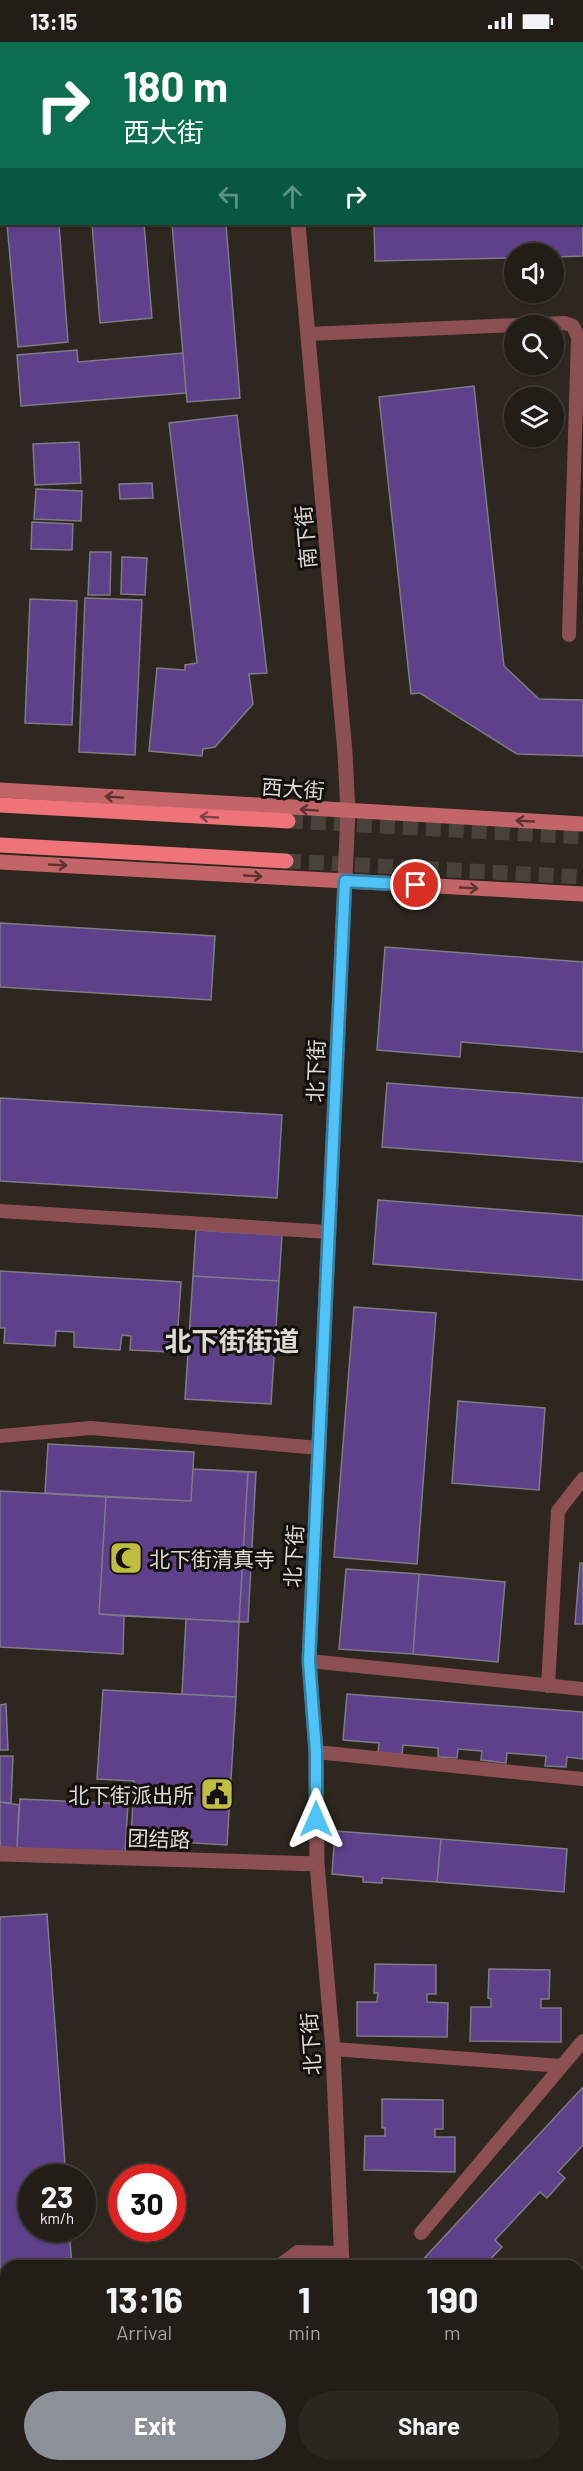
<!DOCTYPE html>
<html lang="en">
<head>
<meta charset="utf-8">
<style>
  :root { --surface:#221d17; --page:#2a2620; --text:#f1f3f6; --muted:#a2a2a1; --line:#3f3b36; --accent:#8c9099 }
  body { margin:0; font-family:Barlow,"Noto Sans SC",sans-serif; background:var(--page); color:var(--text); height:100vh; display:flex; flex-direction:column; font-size:22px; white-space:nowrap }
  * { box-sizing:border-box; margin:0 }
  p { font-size:20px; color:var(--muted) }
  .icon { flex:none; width:33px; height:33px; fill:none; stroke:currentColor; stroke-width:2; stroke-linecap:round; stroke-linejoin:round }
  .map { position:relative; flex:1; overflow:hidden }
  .details { position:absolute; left:0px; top:2218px; width:584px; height:212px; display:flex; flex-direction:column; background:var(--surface); border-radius:18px 18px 0 0; box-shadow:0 2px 4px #0004,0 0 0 2px var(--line) }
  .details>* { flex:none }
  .hud { position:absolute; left:0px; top:0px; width:584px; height:183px; box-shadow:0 2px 4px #0004,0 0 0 2px var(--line); background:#0b6e4f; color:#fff; overflow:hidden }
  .controls { position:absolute; left:504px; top:201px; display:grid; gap:12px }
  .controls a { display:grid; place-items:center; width:60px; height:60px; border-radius:50%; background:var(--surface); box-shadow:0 2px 4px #0004,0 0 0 2px var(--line); font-size:30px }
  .speed { position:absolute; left:18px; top:2122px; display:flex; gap:12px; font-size:30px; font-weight:700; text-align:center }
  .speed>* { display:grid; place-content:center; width:78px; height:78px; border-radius:50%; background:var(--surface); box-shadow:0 2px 4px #0004,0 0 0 2px var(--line); line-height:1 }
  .speed small { font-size:15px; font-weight:400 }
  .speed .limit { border:9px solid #d22; background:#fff; color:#111 }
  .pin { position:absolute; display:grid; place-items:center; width:51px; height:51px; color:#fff; margin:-26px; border:3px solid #fff; border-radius:50%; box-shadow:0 2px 6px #0007 }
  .me { position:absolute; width:66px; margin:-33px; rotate:0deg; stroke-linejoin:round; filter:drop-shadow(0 0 4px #0008) }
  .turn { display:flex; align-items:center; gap:21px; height:126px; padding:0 24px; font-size:27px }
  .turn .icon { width:78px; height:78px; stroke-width:2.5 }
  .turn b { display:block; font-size:42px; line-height:51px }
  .lanes { display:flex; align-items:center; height:57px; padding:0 24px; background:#0003; justify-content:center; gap:30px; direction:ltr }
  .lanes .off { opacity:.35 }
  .eta { display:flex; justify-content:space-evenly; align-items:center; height:102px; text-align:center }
  .eta b { font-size:36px; font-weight:700; line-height:42px }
  .cta { display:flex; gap:12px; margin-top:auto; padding:12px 24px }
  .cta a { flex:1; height:69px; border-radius:36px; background:var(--accent); color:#fff; font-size:24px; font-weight:700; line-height:69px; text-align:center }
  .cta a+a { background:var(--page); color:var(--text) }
  .status { display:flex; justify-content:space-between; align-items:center; height:42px; padding:0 30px; background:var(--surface); direction:ltr }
  .status svg { height:16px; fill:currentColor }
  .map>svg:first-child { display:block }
  .building { fill:#5e418a; stroke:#7f7b86; stroke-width:1.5 }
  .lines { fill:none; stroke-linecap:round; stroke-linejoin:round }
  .primary-tunnel { stroke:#48423a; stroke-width:15; stroke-dasharray:15 8; stroke-linecap:butt }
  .lane { stroke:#8c5052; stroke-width:14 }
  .street { stroke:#8c5052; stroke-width:15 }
  .secondary { stroke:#c36568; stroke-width:15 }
  .primary { stroke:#ee747a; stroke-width:15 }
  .oneway { stroke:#593231 }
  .oneway2 { stroke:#804244 }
  .route-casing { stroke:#337fa1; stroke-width:15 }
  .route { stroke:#4fc3f7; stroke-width:10 }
  .labels { text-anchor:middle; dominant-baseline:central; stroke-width:6; stroke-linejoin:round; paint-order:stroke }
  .street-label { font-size:21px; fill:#dedbd5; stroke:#13100d }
  .poi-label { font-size:21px; fill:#dedbd5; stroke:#13100d; text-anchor:start }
  .district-label { font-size:27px; font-weight:bold; fill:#dedbd5; stroke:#13100d }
</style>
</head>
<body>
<div class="status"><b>13:15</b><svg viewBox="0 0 49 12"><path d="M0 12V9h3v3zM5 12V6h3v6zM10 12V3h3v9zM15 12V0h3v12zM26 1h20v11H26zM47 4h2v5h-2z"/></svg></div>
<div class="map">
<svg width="583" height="2429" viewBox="0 0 583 2429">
  <rect width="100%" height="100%" fill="#2d271f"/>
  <!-- building -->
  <path class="building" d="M0 0H176V2H2L0 59Z
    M337 0H394V2H337Z
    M582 162 583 214 554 215V212H514V216L375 219 374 182H582Z
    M7 182H59L68 300 18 305Z
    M92 182H144L152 276 100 281Z
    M172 182H226L240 356 187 360Z
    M77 308 78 320 183 311 186 351 21 364 17 313Z
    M474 344 504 624 539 657 583 658V714L517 712 420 651 411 652 379 355Z
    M237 373 267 631 249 632 253 662 215 705 203 707 202 714 149 709 157 626 185 628V623L197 621 169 381Z
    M79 400 81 441 35 443 33 402Z
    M152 441 153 456 120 457 119 442Z
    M36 447 82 449 81 479 34 477Z
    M32 480 73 482 72 508 31 507Z
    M90 510H111L110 553H88Z
    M122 515 147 516 145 553 121 552Z
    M85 556 142 558 135 713 79 710Z
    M30 557 77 559 72 683 25 681Z
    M0 881 215 894 211 958 0 945Z
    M385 905 583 920V1010L461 1000 460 1015 377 1008Z
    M387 1041 583 1056V1120L382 1105Z
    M0 1056 282 1073 277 1156 0 1139Z
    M378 1158 583 1174V1238L373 1222Z
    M196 1188 282 1193 279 1239 193 1234Z
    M0 1229 181 1240 177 1297 172 1296 171 1310 130 1308 131 1294 122 1293 120 1308 74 1305V1290L56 1289 55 1304 4 1301 5 1286H0Z
    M193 1234 279 1239 271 1362 185 1357Z
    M354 1265 436 1271 417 1522 334 1515Z
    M458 1359 545 1366 539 1448 452 1441Z
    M48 1402 194 1410 191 1459 45 1451Z
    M193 1427 248 1430 239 1580 99 1572 106 1455 191 1459Z
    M193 1427 256 1430 248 1580 124 1574 123 1612 0 1605V1449L191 1459Z
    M0 1449 106 1455 99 1572 124 1574 123 1612 0 1605Z
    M580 1521H583V1582H575Z
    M346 1527 419 1532 413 1612 339 1607Z
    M419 1532 505 1540 498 1620 413 1612Z
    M186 1577 239 1580 236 1655 182 1652Z
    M103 1648 236 1655 227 1803 131 1797 134 1739 97 1737Z
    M347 1652 583 1670V1717L567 1715 566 1725 545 1724 546 1714 507 1711 506 1721 481 1718 482 1709 458 1707 457 1716 438 1715V1706L403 1703 402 1712 378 1711 379 1701 343 1698Z
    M6 1662 8 1708H0V1663Z
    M0 1714H13L11 1761 0 1760Z
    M20 1757 128 1762 125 1811 17 1806Z
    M0 1760 19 1763 17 1806 0 1805Z
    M335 1789 441 1797 437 1840 382 1836V1841L363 1840V1835L332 1832Z
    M441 1797 567 1807 564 1850 437 1840Z
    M47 1872 66 2136H32V2187H69L72 2224H6V2424H61L59 2429H0V1875Z
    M375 1922 436 1923V1952H427V1960L448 1961 447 1995 357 1994V1960H377L378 1951H374Z
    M489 1927 550 1928 549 1957H541V1966H561V2000L470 1999 471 1965H491V1957L488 1956Z
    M583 2045V2103L558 2130 565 2136 547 2156 540 2150 495 2198 502 2205 484 2224H417Z
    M382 2057 443 2058V2087H435V2095H455V2130L364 2128 365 2094H385V2086H382Z"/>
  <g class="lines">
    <!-- primary-tunnel -->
    <path class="primary-tunnel" d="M288 779 583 795
      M286 819 583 835"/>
    <!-- lane -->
    <path class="lane" d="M308 292 565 281 573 284 578 295 569 593
      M0 1169 329 1190
      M0 1394 91 1386 319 1406
      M309 1619 583 1647
      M548 1644 558 1469 583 1437
      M316 1710 583 1737
      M333 2007 562 2024
      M421 2191 583 1999
      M279 2224 298 2210 340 2211"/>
    <!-- street -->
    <path class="street" d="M282 0V2
      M298 182 345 711 348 770 309 1619 316 1710 317 1822 333 2007 342 2224
      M0 1812 317 1822
      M361 2424 362 2429"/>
    <!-- secondary -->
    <path class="secondary" d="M0 748 583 782
      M0 820 583 852"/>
    <!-- primary -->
    <path class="primary" d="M0 763 288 779
      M0 803 286 819
      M578 2246 583 2239
      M578 2351 583 2345
      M424 2429 428 2424
      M509 2429 513 2424"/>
  </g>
  <!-- one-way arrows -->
  <defs><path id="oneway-shaft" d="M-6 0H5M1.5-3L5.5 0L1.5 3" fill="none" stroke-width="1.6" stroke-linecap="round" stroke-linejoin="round" transform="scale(1.5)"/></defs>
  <g class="oneway">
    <use href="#oneway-shaft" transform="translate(114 755) rotate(-176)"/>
    <use href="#oneway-shaft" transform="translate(309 768) rotate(-176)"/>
    <use href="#oneway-shaft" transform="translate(525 779) rotate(-177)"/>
    <use href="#oneway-shaft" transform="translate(58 823) rotate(3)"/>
    <use href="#oneway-shaft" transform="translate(253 834) rotate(3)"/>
    <use href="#oneway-shaft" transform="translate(469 846) rotate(3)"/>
  </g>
  <use class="oneway2" href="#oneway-shaft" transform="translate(209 775) rotate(-177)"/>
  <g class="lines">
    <!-- route casing -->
    <g class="route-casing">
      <path id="route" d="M316 1777V1710L309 1619 345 839 416 843"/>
    </g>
    <!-- route -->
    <use href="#route" class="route"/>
  </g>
  <!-- icons -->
  <defs>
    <g id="mosque-square" transform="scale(1.725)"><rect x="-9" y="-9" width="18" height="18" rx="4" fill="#c1bd40" stroke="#13100d"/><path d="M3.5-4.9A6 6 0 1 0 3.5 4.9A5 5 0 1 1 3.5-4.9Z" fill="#111"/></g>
    <g id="civic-square" transform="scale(1.725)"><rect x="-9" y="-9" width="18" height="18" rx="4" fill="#c1bd40" stroke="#13100d"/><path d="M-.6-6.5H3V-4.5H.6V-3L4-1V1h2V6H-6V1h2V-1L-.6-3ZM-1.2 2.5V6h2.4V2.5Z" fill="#111"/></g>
  </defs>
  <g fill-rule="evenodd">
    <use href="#mosque-square" x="126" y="1516"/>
    <use href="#civic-square" x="217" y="1752"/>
  </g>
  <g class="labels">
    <!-- street labels -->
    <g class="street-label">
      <text transform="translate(305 495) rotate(-95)">南下街</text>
      <text transform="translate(293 746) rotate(4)">西大街</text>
      <text transform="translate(315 1029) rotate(-88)">北下街</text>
      <text transform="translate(293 1514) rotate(-87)">北下街</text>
      <text transform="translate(159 1796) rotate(2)">团结路</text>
      <text transform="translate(310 2002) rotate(-94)">北下街</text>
    </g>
    <!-- poi labels -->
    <g class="poi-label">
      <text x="149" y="1516">北下街清真寺</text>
      <text x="194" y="1752" text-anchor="end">北下街派出所</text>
    </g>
    <!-- district labels -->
    <g class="district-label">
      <text x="232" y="1298">北下街街道</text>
    </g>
  </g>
</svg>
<div class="controls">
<a><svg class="icon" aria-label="sound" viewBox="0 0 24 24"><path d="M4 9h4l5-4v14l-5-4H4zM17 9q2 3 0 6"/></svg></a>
<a><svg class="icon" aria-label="search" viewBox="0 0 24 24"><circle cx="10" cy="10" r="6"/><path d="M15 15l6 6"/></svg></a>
<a><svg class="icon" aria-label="layers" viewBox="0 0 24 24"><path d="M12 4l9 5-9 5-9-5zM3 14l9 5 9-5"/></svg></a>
</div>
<div class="speed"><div>23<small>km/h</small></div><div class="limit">30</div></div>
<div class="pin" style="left:416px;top:843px;background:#d93025"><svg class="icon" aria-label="arrive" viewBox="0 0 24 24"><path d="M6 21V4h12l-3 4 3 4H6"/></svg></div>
<svg class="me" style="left:316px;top:1777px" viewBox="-20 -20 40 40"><path d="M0-17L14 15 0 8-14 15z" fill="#4fc3f7" stroke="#fff" stroke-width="4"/></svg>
<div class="hud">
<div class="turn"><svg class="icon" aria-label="right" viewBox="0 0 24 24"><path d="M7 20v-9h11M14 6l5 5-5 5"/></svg><div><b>180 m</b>西大街</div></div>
<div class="lanes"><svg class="icon off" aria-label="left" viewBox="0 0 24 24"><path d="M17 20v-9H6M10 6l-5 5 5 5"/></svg><svg class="icon off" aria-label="ahead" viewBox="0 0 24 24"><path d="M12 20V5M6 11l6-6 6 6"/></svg><svg class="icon" aria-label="right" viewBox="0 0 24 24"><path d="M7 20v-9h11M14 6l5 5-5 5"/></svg></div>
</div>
<section class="details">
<div class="eta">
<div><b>13:16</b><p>Arrival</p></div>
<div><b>1</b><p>min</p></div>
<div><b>190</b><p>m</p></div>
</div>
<div class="cta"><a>Exit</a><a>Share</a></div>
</section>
</div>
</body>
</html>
